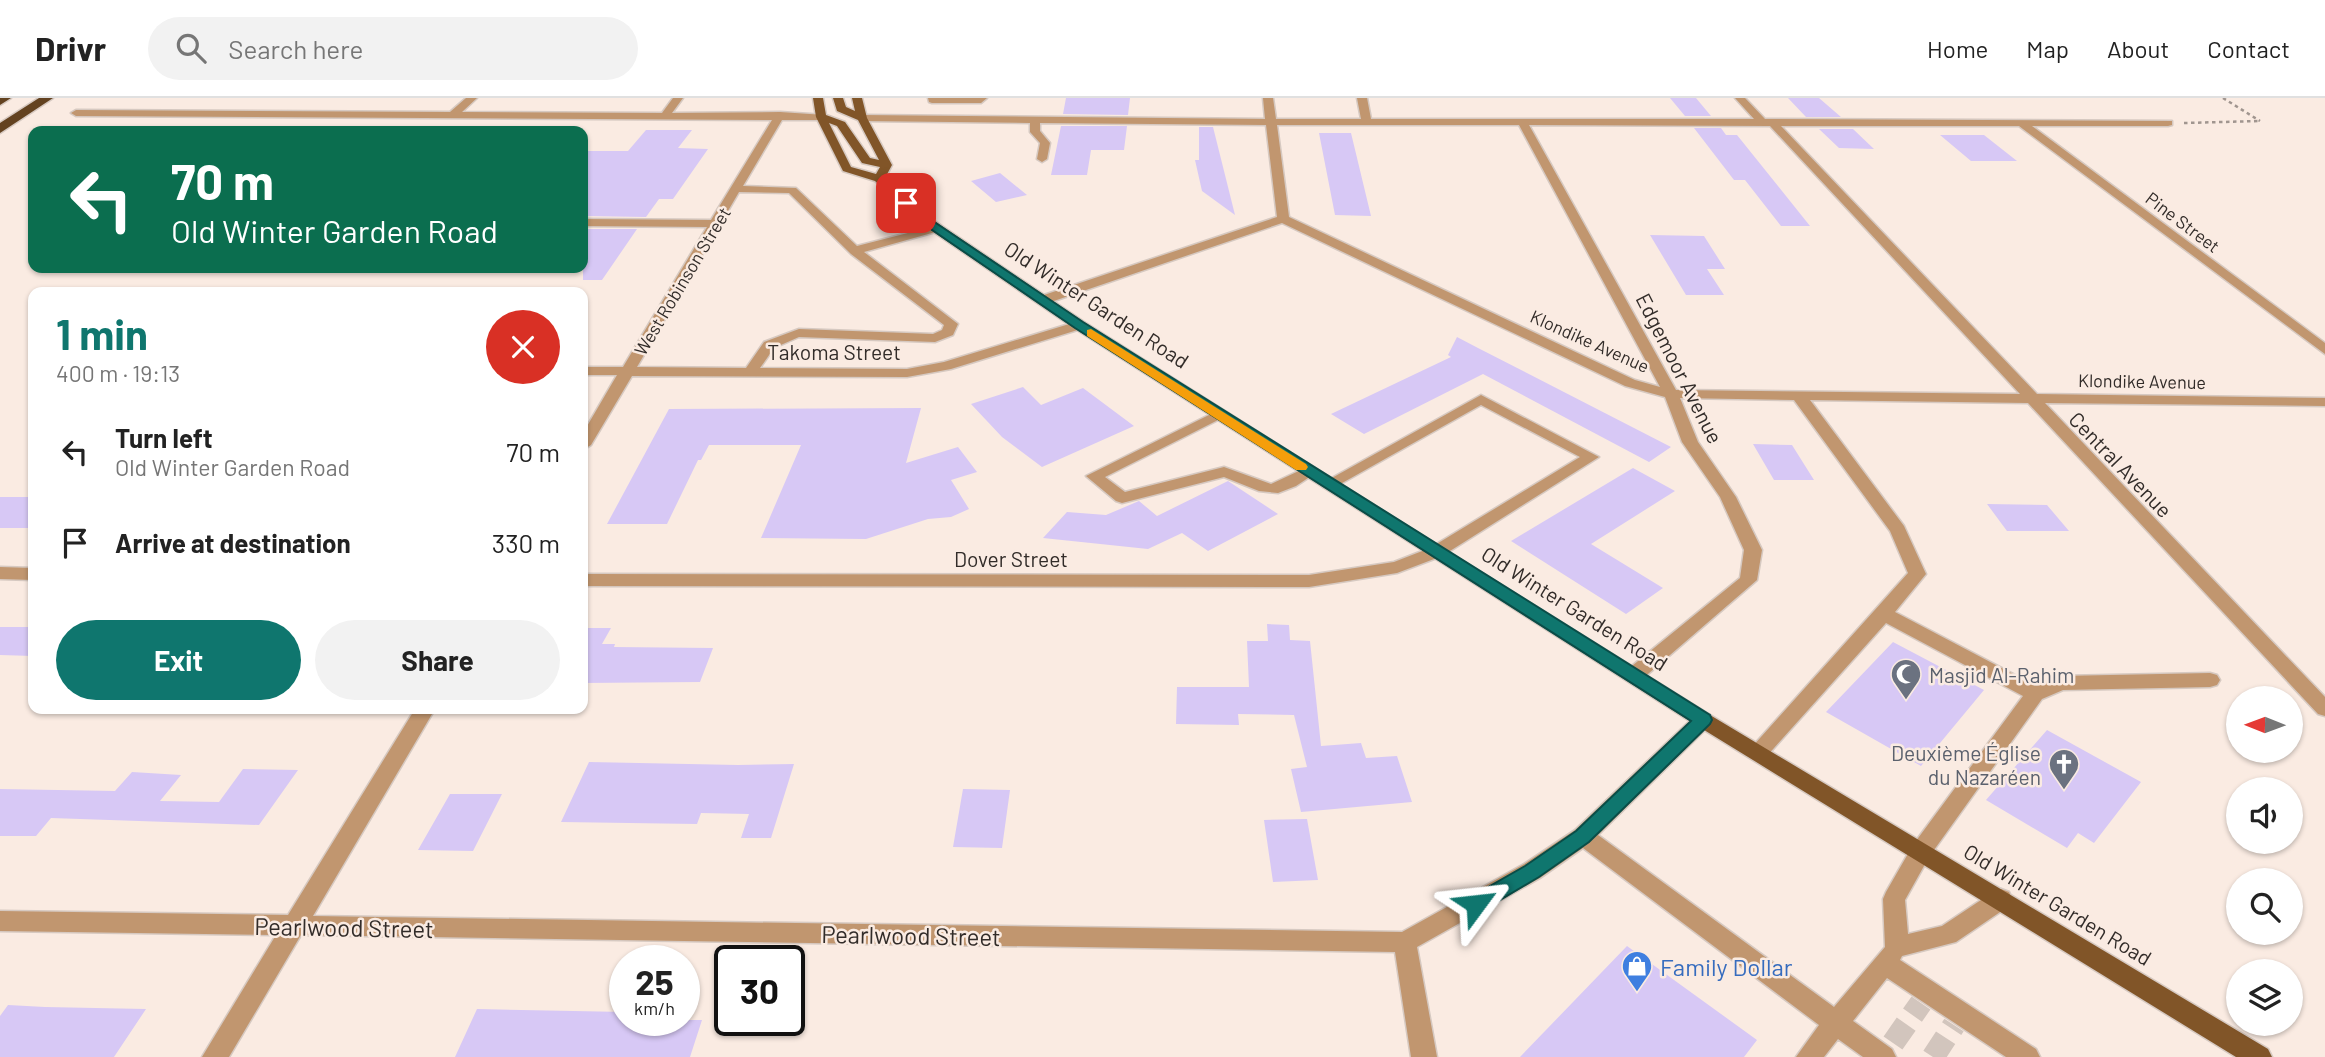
<!DOCTYPE html>
<html lang="en">
<head>
<meta charset="utf-8">
<style>
  :root { --surface:#fff; --page:#f2f2f2; --text:#222; --muted:#767676; --line:#e0e0e0; --accent:#0f766e }
  body { margin:0; font-family:Barlow,sans-serif; background:var(--page); color:var(--text); height:100vh; display:flex; flex-direction:column; font-size:26px; white-space:nowrap }
  * { box-sizing:border-box; margin:0 }
  p { font-size:23px; color:var(--muted) }
  .icon { flex:none; width:38px; height:38px; fill:none; stroke:currentColor; stroke-width:2; stroke-linecap:round; stroke-linejoin:round }
  .map { position:relative; flex:1; overflow:hidden }
  .panel { position:absolute; left:28px; top:189px; width:560px; height:427px; display:flex; flex-direction:column; background:var(--surface); border-radius:14px; box-shadow:0 2px 5px #0004 }
  .panel>* { flex:none }
  .top-card { position:absolute; left:28px; top:28px; width:560px; height:147px; border-radius:14px; box-shadow:0 2px 5px #0004; background:#0b6e4f; color:#fff; overflow:hidden }
  .needle { width:46px; rotate:271deg }
  .buttons { position:absolute; left:2226px; top:588px; display:grid; gap:14px }
  .buttons a { display:grid; place-items:center; width:77px; height:77px; border-radius:50%; background:var(--surface); box-shadow:0 2px 5px #0004; font-size:35px }
  .speed { position:absolute; left:609px; top:847px; display:flex; gap:14px; font-size:35px; font-weight:700; text-align:center }
  .speed>* { display:grid; place-content:center; width:91px; height:91px; border-radius:50%; background:var(--surface); box-shadow:0 2px 5px #0004; line-height:1 }
  .speed small { font-size:18px; font-weight:400 }
  .speed .limit { border:4px solid #111; border-radius:10px; background:#fff; color:#111 }
  .pin { position:absolute; display:grid; place-items:center; width:60px; height:60px; color:#fff; margin:-30px; border-radius:14px; box-shadow:0 4px 10px #0006 }
  .me { position:absolute; width:77px; margin:-38px; rotate:60deg; stroke-linejoin:round; filter:drop-shadow(0 0 5px #0008) }
  .turn { display:flex; align-items:center; gap:24px; height:147px; padding:0 28px; font-size:32px }
  .turn .icon { width:91px; height:91px; stroke-width:2.5 }
  .turn b { display:block; font-size:49px; line-height:60px }
  .round { display:grid; place-items:center; flex:none; width:74px; height:74px; border-radius:37px; background:var(--page) }
  .head { display:flex; align-items:center; justify-content:space-between; height:119px; padding:0 28px }
  h1 { font-size:42px; font-weight:700; line-height:52px; color:var(--accent) }
  .action { display:flex; gap:14px; margin-top:auto; padding:14px 28px }
  .action a { flex:1; height:80px; border-radius:42px; background:var(--accent); color:#fff; font-size:28px; font-weight:700; line-height:80px; text-align:center }
  .action a+a { background:var(--page); color:var(--text) }
  ul { padding:0; list-style:none }
  li { display:flex; align-items:center; gap:21px; height:91px; padding:0 28px }
  li div { flex:1 }
  li b { display:block; font-size:26px }
  li em { font-style:normal }
  header { display:flex; align-items:center; gap:42px; box-sizing:border-box; height:98px; padding:0 35px; background:var(--surface); border-bottom:2px solid var(--line) }
  header strong { font-size:33px }
  nav { display:flex; gap:38px; margin-inline-start:auto; font-size:24px }
  .search { width:490px; height:63px; background:var(--page); display:flex; align-items:center; gap:18px; box-sizing:border-box; padding:0 24px; border-radius:38px; color:var(--muted); font-size:26px }
  .map>svg:first-child { display:block }
  .building { fill:#d7c8f5 }
  .lines { fill:none; stroke-linecap:round; stroke-linejoin:round }
  .minor-tunnel { stroke:#d2c5bd; stroke-width:23; stroke-dasharray:23 11; stroke-linecap:butt }
  .minor-casing { stroke:#d6c9c1; stroke-width:3 }
  .major-casing { stroke:#d6c9c1; stroke-width:3 }
  .highway-casing { stroke:#d6c9c1; stroke-width:3 }
  .path { stroke:#a0958f; stroke-width:2.5; stroke-dasharray:3.5 3.5; stroke-linecap:butt }
  .minor { fill:#c1966f; fill-rule:evenodd }
  .major { fill:#815528; fill-rule:evenodd }
  .highway { fill:#634220; fill-rule:evenodd }
  .route { fill:#0f766e; stroke:#0a4d48; stroke-width:2 }
  .slow { fill:#f59e0b }
  .labels { text-anchor:middle; dominant-baseline:central; stroke-width:5; stroke-linejoin:round; paint-order:stroke }
  .far-street-label { font-size:18px; fill:#322c29; stroke:#faebe2 }
  .street-label { font-size:21px; fill:#322c29; stroke:#faebe2 }
  .worship-label { font-size:21px; fill:#5b616d; stroke:#faebe2; text-anchor:start }
  .near-street-label { font-size:24px; fill:#322c29; stroke:#faebe2 }
  .near-shop-label { font-size:24px; fill:#366cbe; stroke:#faebe2; text-anchor:start }
</style>
</head>
<body>
<header>
<strong>Drivr</strong>
<div class="search"><svg class="icon" aria-label="search" viewBox="0 0 24 24"><circle cx="10" cy="10" r="6"/><path d="M15 15l6 6"/></svg>Search here</div>
<nav><a>Home</a><a>Map</a><a>About</a><a>Contact</a></nav>
</header>
<div class="map">
<svg width="2325" height="959" viewBox="0 0 2325 959">
  <rect width="100%" height="100%" fill="#faebe2"/>
  <!-- building -->
  <path class="building" d="M1066 0H1130L1128 17 1063 16Z
    M1670 0H1696L1711 18H1685Z
    M1788 0H1819L1841 19H1806Z
    M1061 28H1127L1124 52H1091L1087 77H1051Z
    M1199 29H1213L1235 117 1202 93 1195 62H1199Z
    M1694 30H1721L1726 37H1737L1810 128H1781L1745 82H1734Z
    M1819 31H1853L1874 51 1839 50Z
    M646 32H692L678 50 708 51 673 101H659L646 119 583 118V53H628Z
    M1319 35H1351L1371 118 1335 117Z
    M1940 37H1984L2017 63H1971Z
    M1000 75 1027 97 996 104 971 83Z
    M583 131H637L602 182H583Z
    M1650 137 1704 138 1725 171H1707L1724 197H1686Z
    M1457 239 1478 250 1671 349 1649 364 1483 276 1364 336 1331 316 1451 259 1448 257Z
    M1023 289 1041 307 1083 290 1134 328 1042 369 1002 339 971 306Z
    M921 310 906 365 958 349 977 374 951 382 969 411 951 419 928 421 866 441 761 440 801 347H709L701 362H698L667 426H607L669 311Z
    M1753 346 1792 347 1814 382H1774Z
    M1633 370 1675 393 1591 446 1663 490 1626 516 1511 443Z
    M1228 383 1278 416 1208 453 1182 435 1148 451 1043 440 1067 414 1106 417 1139 403 1157 418Z
    M0 399H33V430H0Z
    M1987 406 2047 407 2069 433H2007Z
    M1267 526 1289 527 1290 542 1310 543 1321 648 1361 645 1366 660 1397 658 1412 704 1301 714 1291 671 1307 669 1294 617 1238 616 1239 627 1176 626 1177 589H1249L1247 543H1268Z
    M0 529H33V558L0 557Z
    M583 530H611L602 546H615L614 549 713 550 700 584 583 585Z
    M1893 544 1984 592 1921 668 1826 614Z
    M2047 632 2141 684 2094 745 2078 735 2067 750 1986 702Z
    M589 664 738 667 794 666 771 740H741L749 716 701 715 697 726 561 724Z
    M243 671 298 672 259 727 51 720 36 738H0V691L115 693 132 674 181 677 160 703 219 704Z
    M963 691 1010 692 1002 750 953 749Z
    M450 696H502L473 753 418 752Z
    M1307 721 1318 782 1273 784 1264 722Z
    M1627 848 1757 942 1744 959H1520Z
    M8 907 45 909 146 911 114 959H0V918Z
    M477 911 625 914V922H702L690 959H455Z"/>
  <g class="lines">
    <!-- minor-tunnel -->
    <path class="minor-tunnel" d="M1893 945 1921 905
      M1933 959 1954 927"/>
    <!-- minor casing -->
    <g class="minor-casing">
      <path id="minor" d="M466 0H477L462 14 662 15 673 0H683L672 15 780 14 825 17V21L821 22H782L743 88 796 90 857 148 939 127V133L864 154 958 226 953 237 935 244 799 239 774 250 760 270 907 271 944 264 1079 223 1086 227 1084 230 951 271 907 279 632 278 591 347 583 352V335L617 277H583V269H623L707 129 583 128V121L711 122 772 22 76 18 71 15 76 12 450 14ZM739 94 789 95 851 156 944 227 942 232 933 236 799 231 764 244 746 270 637 269Z
        M928 0H987L981 5H932L929 4Z
        M1263 0H1273L1276 21H1361L1357 0H1367L1371 21H1754L1735 0H1745L1765 21 2172 23V27L2168 28H2032L2325 245V256L2019 28H1781L2037 296 2325 300V308L2045 305 2325 599V618L2318 616 2028 305 1810 302 1904 428 1926 476 1895 514 2036 588 2061 578 2210 575 2217 577 2220 582 2217 587 2210 589 2063 592 2042 601 1929 759 1905 802 1908 836 1942 828 1993 794 2001 791 2009 794 2012 801 2009 808 1956 844 1902 858 1900 862 2036 951 2040 959H2006L1887 880 1853 923 1892 951 1896 959H1863L1838 941 1824 959H1796L1819 927 1583 750 1540 780 1417 849 1437 959H1411L1395 854 301 837 229 959H202L276 837 0 833V813L288 817 415 611H435L313 818 1402 834 1524 766 1575 732 1696 617 1703 615 1710 617 1713 622 1710 627 1598 737 1834 909 1885 849 1883 801 1886 794 1913 747 2023 598 1886 525 1766 659 1759 662 1752 659 1749 654 1752 649 1908 475 1890 433 1794 302 1680 300 1698 344 1736 399 1762 452 1757 482 1641 582H1627L1624 577 1627 572 1740 480 1744 452 1720 399 1682 344 1665 299 1625 288 1282 125 1048 205H1038V199L1277 119 1266 27 1040 25V33L1050 45 1047 61 1042 64 1037 61 1040 45 1030 34V25L862 23 857 20 862 17 1265 21ZM1277 27H1519L1660 289 1635 282 1289 119ZM1529 27 1770 28 2020 296 1676 292Z
        M1481 297 1599 359 1442 458 1397 475 1309 489 583 488V476L1309 477 1394 464 1430 450 1580 359 1481 307 1335 389H1323L1321 386Z
        M1219 312 1226 316 1224 319 1105 379 1125 394 1224 369 1271 386 1303 371 1309 369 1317 374 1296 388 1278 395 1259 393 1224 379 1122 405 1116 403 1086 378Z
        M0 469 33 470V482L0 481Z"/>
    </g>
    <!-- major casing -->
    <g class="major-casing">
      <path id="major" d="M813 0H823L826 17 845 24 870 60 879 62 858 22 837 13 833 0H843L846 9 855 13 852 0H862L867 20 892 67 885 80 927 118 1084 224 1442 450 1710 617 2268 951 2272 959H2236L1696 627 1074 230 919 124 875 83 843 73 816 19ZM829 25 837 28 862 65 880 69 876 76 851 69Z"/>
    </g>
    <!-- highway casing -->
    <g class="highway-casing">
      <path id="highway" d="M0 0H11L0 7Z
        M39 0H53L0 35V25Z"/>
    </g>
    <!-- path -->
    <path class="path" d="M2223 0 2260 23
      M2184 25 2260 23"/>
    <!-- minor -->
    <use href="#minor" class="minor"/>
    <!-- major -->
    <use href="#major" class="major"/>
    <!-- highway -->
    <use href="#highway" class="highway"/>
  </g>
  <!-- route -->
  <path class="route" d="M902 102H909L927 119 1083 224 1710 617 1712 622 1710 626 1589 744 1539 779 1483 812 1476 815 1469 812 1466 806 1469 800 1525 768 1576 733 1691 623 1075 230 919 123 902 107Z"/>
  <!-- slow -->
  <path class="slow" d="M1091 231 1306 366 1308 369 1306 372H1296L1087 238V232Z"/>
  <!-- icons -->
  <defs>
    <g id="mosque-pin" transform="scale(1.575)"><path d="M0 17L-7.5 6A9.5 9.5 0 1 1 7.5 6Z" fill="#6b7280" stroke="#faebe2"/><path d="M3.5-4.9A6 6 0 1 0 3.5 4.9A5 5 0 1 1 3.5-4.9Z" fill="#fff"/></g>
    <g id="church-pin" transform="scale(1.575)"><path d="M0 17L-7.5 6A9.5 9.5 0 1 1 7.5 6Z" fill="#6b7280" stroke="#faebe2"/><path d="M-1.2-6h2.4v3.5h3.3v2.4h-3.3V6h-2.4V-.1h-3.3v-2.4h3.3Z" fill="#fff"/></g>
    <g id="shop-pin" transform="scale(1.575)"><path d="M0 17L-7.5 6A9.5 9.5 0 1 1 7.5 6Z" fill="#3f7fe0" stroke="#faebe2"/><path d="M-5-2.5h2.3a2.7 3.5 0 0 1 5.4 0H5L5.5 6h-11ZM-1.5-2.5h3a1.5 2.3 0 0 0-3 0Z" fill="#fff"/></g>
  </defs>
  <g fill-rule="evenodd">
    <use href="#mosque-pin" x="1906" y="576"/>
    <use href="#church-pin" x="2064" y="666"/>
    <use href="#shop-pin" x="1637" y="868"/>
  </g>
  <g class="labels">
    <!-- far-street labels -->
    <g class="far-street-label">
      <text transform="translate(2183 124) rotate(37)">Pine Street</text>
      <text transform="translate(682 183) rotate(-59)">West Robinson Street</text>
      <text transform="translate(1590 243) rotate(24)">Klondike Avenue</text>
      <text transform="translate(2142 283) rotate(1)">Klondike Avenue</text>
    </g>
    <!-- street labels -->
    <g class="street-label">
      <text transform="translate(1097 206) rotate(33)">Old Winter Garden Road</text>
      <text x="834" y="253">Takoma Street</text>
      <text transform="translate(1680 270) rotate(63)">Edgemoor Avenue</text>
      <text transform="translate(2121 366) rotate(46)">Central Avenue</text>
      <text x="1011" y="460">Dover Street</text>
      <text transform="translate(1575 510) rotate(32)">Old Winter Garden Road</text>
      <text transform="translate(2058 806) rotate(31)">Old Winter Garden Road</text>
    </g>
    <!-- worship labels -->
    <g class="worship-label">
      <text x="1929" y="576">Masjid Al-Rahim</text>
      <text x="2041" y="654" text-anchor="end">Deuxième Église<tspan x="2041" dy="24">du Nazaréen</tspan></text>
    </g>
    <!-- near-street labels -->
    <g class="near-street-label">
      <text transform="translate(344 829) rotate(1)">Pearlwood Street</text>
      <text transform="translate(911 837) rotate(1)">Pearlwood Street</text>
    </g>
    <!-- near-shop labels -->
    <g class="near-shop-label">
      <text x="1660" y="868">Family Dollar</text>
    </g>
  </g>
</svg>
<div class="buttons">
<a><svg class="needle" viewBox="-14 -14 28 28"><path d="M0-13l5 13h-10z" fill="#e53935"/><path d="M0 13l5-13h-10z" fill="#767676"/></svg></a>
<a><svg class="icon" aria-label="sound" viewBox="0 0 24 24"><path d="M4 9h4l5-4v14l-5-4H4zM17 9q2 3 0 6"/></svg></a>
<a><svg class="icon" aria-label="search" viewBox="0 0 24 24"><circle cx="10" cy="10" r="6"/><path d="M15 15l6 6"/></svg></a>
<a><svg class="icon" aria-label="layers" viewBox="0 0 24 24"><path d="M12 4l9 5-9 5-9-5zM3 14l9 5 9-5"/></svg></a>
</div>
<div class="speed"><div>25<small>km/h</small></div><div class="limit">30</div></div>
<div class="pin" style="left:906px;top:105px;background:#d93025"><svg class="icon" aria-label="arrive" viewBox="0 0 24 24"><path d="M6 21V4h12l-3 4 3 4H6"/></svg></div>
<svg class="me" style="left:1476px;top:806px" viewBox="-20 -20 40 40"><path d="M0-17L14 15 0 8-14 15z" fill="#0f766e" stroke="#fff" stroke-width="4"/></svg>
<div class="top-card">
<div class="turn"><svg class="icon" aria-label="left" viewBox="0 0 24 24"><path d="M17 20v-9H6M10 6l-5 5 5 5"/></svg><div><b>70 m</b>Old Winter Garden Road</div></div>
</div>
<section class="panel">
<div class="head"><div><h1>1 min</h1><p>400 m · 19:13</p></div><a class="round" style="background:#d93025;color:#fff"><svg class="icon" aria-label="close" viewBox="0 0 24 24"><path d="M6 6l12 12M18 6L6 18"/></svg></a></div>
<ul>
<li><svg class="icon" aria-label="left" viewBox="0 0 24 24"><path d="M17 20v-9H6M10 6l-5 5 5 5"/></svg><div><b>Turn left</b><p>Old Winter Garden Road</p></div><em>70 m</em></li>
<li><svg class="icon" aria-label="arrive" viewBox="0 0 24 24"><path d="M6 21V4h12l-3 4 3 4H6"/></svg><div><b>Arrive at destination</b></div><em>330 m</em></li>
</ul>
<div class="action"><a>Exit</a><a>Share</a></div>
</section>
</div>
</body>
</html>
